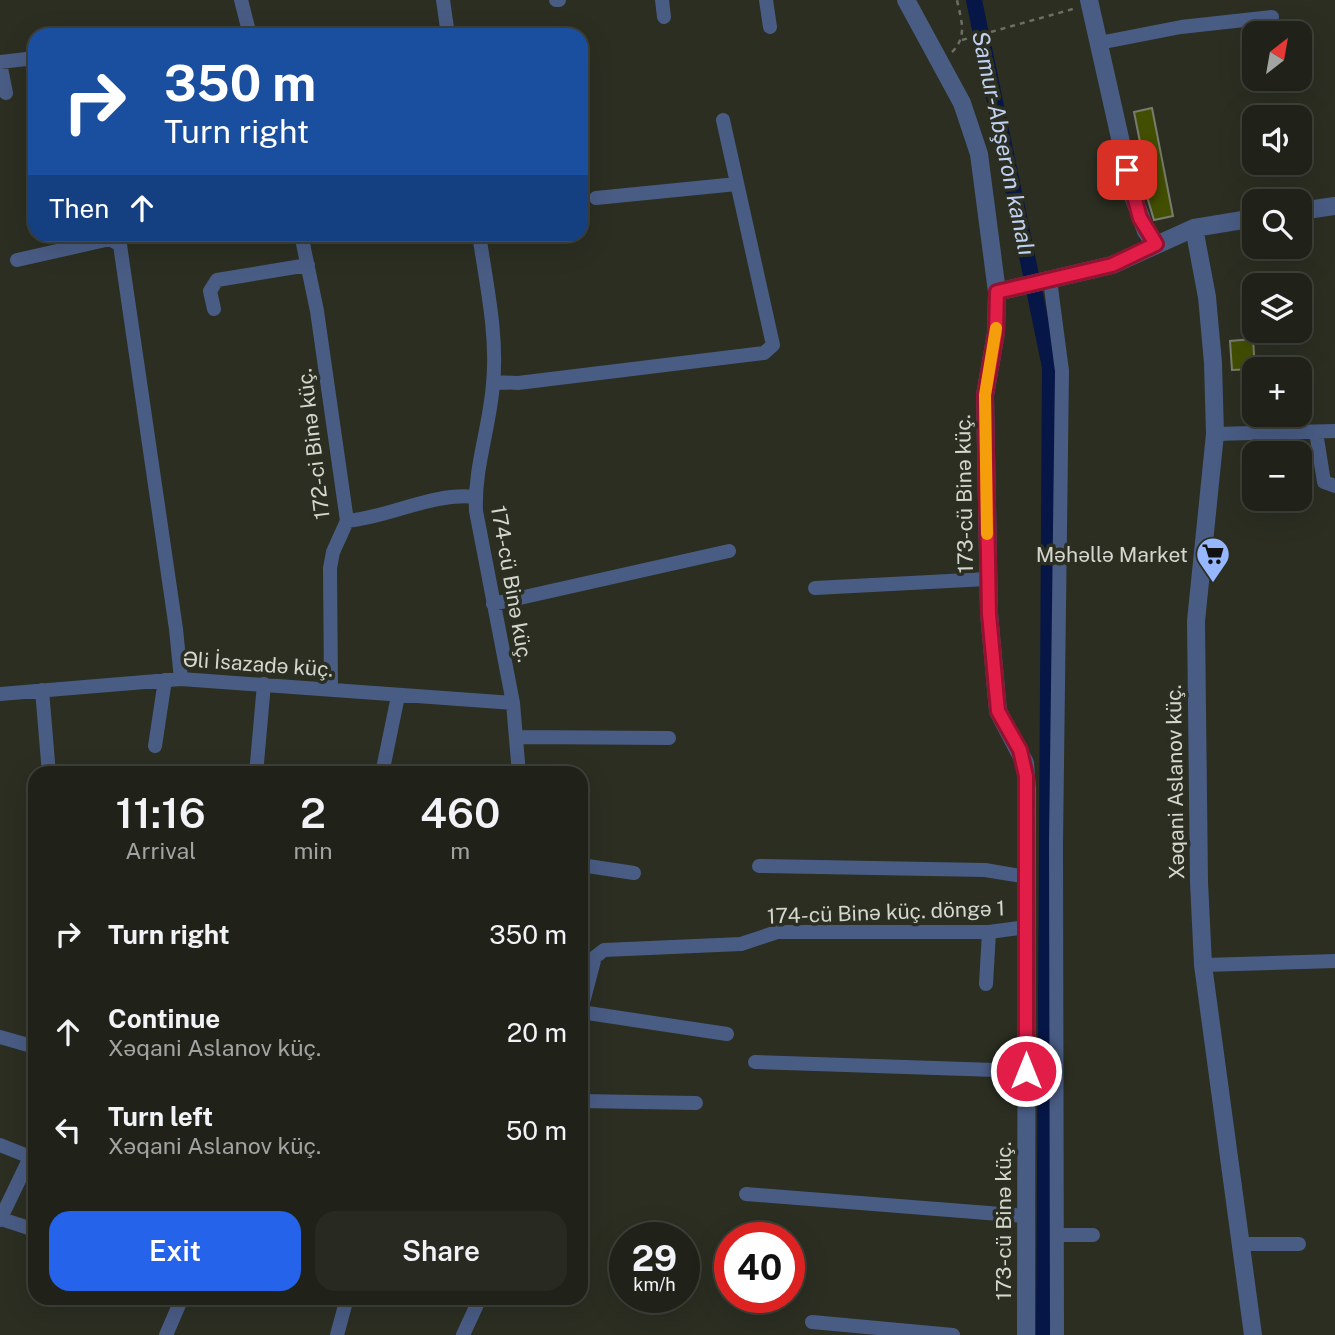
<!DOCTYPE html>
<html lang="en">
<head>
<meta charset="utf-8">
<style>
  :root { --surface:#202219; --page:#282a22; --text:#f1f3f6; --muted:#a2a4a2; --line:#3d3f38; --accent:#2563eb }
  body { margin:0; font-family:"Public Sans",sans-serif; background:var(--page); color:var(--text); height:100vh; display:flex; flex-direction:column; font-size:26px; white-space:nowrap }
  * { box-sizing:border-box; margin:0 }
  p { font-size:23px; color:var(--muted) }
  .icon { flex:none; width:38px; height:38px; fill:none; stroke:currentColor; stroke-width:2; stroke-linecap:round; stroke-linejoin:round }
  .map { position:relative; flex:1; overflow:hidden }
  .details { position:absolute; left:28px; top:766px; width:560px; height:539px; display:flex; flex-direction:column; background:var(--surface); border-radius:21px; box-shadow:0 7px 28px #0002,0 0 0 2px var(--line) }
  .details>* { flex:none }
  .hud { position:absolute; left:28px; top:28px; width:560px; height:214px; border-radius:21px; box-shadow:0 7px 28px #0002,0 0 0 2px var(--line); background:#1a4fa0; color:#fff; overflow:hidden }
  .needle { width:46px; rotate:31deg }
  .controls { position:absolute; left:1242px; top:21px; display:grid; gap:14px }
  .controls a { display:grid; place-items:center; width:70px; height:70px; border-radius:14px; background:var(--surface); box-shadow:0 7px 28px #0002,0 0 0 2px var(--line); font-size:35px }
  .speed { position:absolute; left:609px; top:1222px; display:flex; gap:14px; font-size:35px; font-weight:700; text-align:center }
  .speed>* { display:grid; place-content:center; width:91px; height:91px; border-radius:50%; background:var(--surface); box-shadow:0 7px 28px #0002,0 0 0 2px var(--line); line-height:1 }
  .speed small { font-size:18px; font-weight:400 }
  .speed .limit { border:10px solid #d22; background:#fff; color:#111 }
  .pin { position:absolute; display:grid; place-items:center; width:60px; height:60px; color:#fff; margin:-30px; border-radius:14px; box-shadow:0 4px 10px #0006 }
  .me { position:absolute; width:77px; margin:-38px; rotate:0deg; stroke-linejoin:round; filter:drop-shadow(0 0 5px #0008) }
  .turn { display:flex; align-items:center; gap:24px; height:147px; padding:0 21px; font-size:32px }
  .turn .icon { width:91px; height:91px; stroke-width:2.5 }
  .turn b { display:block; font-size:49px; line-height:60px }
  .then { display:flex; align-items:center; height:66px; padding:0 21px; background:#0003; gap:14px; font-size:26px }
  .eta { display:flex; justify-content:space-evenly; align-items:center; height:119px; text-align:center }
  .eta b { font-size:42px; font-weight:600; line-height:49px }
  .button { display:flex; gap:14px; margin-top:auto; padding:14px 21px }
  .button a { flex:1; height:80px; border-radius:21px; background:var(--accent); color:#fff; font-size:28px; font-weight:600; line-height:80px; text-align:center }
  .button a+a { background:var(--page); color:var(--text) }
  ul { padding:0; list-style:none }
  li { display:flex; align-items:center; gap:21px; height:98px; padding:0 21px }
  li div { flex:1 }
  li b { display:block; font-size:26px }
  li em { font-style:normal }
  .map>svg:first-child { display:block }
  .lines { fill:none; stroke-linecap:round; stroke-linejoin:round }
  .canal { stroke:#061647; stroke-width:16 }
  .building { fill:#424f02; stroke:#787c6d; stroke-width:2 }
  .path { stroke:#6c6f64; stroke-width:2.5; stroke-dasharray:5 5; stroke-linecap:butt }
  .minor { stroke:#495c84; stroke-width:14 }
  .tertiary { stroke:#495c84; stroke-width:18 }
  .route-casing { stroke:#92132f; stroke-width:18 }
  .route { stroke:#e11d48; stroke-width:12 }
  .slow { stroke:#f59e0b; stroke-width:12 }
  .labels { text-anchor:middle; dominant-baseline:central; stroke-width:7; stroke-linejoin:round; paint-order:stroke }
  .street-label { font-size:21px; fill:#d4d7ce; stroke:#2b2e21 }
  .poi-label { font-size:21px; fill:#d4d7ce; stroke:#2b2e21; text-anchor:end }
  .water-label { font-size:23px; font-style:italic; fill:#c1d1f2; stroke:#2b2e21 }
</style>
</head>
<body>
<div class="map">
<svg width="1335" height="1335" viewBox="0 0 1335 1335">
  <rect width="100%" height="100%" fill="#2b2e21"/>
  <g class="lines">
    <!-- canal -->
    <path class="canal" d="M974 0 1050 367 1044 1335"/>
  </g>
  <!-- building -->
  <path class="building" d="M1152 108 1173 216 1154 220 1140 173 1146 172 1134 112Z
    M1253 339 1255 369 1232 370 1230 341Z"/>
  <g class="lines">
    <!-- path -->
    <path class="path" d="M962 40 1073 9
      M952 52C968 36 961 20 957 0"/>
    <!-- minor -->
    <path class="minor" d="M241 0 250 35
      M443 0 448 35
      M556 0H559
      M662 0 664 17
      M766 0 770 27
      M231 35 249 31
      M1099 43 1181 27 1272 17
      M0 62 35 58
      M0 63 6 93
      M596 198 737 184
      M301 234 317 311 347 521 333 552 330 568 331 689
      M479 234C486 283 498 335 493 384 490 426 474 468 476 511L513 703 519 774
      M17 260 110 239 120 245 176 629 181 679
      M1050 280 1062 371 1056 843 1057 1335
      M214 309 210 291 217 280 308 265
      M494 382 518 383 764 353 773 345 723 120
      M1316 432 1324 482 1335 486
      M1215 434 1335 431
      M347 521C390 517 433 492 475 497
      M815 588 987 579
      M493 604 729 551
      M42 690 49 774
      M0 694 181 679 513 703
      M518 737 669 738
      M155 746 165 680
      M384 764 398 696
      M256 774 264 684
      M581 865 634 873
      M759 866 985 870 1027 877
      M1203 965 1335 961
      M986 984 989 932
      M581 1010 595 957 604 950 741 944 777 932H989L1026 927
      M581 1012 727 1034
      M0 1037 35 1047
      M755 1062 1026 1071
      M581 1101 696 1103
      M0 1145 30 1157
      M746 1194 1026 1216
      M1 1219 35 1230
      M0 1220 35 1147
      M1057 1235H1093
      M1240 1244H1299
      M812 1322 953 1335
      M166 1335 182 1298
      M337 1335 347 1298
      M463 1335 480 1298"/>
    <!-- tertiary -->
    <path class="tertiary" d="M906 0 962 103 979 154 997 292 996 333 985 395 989 613 998 711 1025 763 1027 789 1026 1335
      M1089 0 1133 196 1146 231 1155 244
      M1300 211 1335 206
      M1194 228 1207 297 1213 363 1215 434 1196 621 1199 882 1203 965 1253 1335
      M997 292 1112 265 1194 228 1255 218"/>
  </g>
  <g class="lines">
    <!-- route casing -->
    <g class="route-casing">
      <path id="route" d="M1026 1071V776L1020 750 998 711 989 614 985 395 996 333 997 292 1112 265 1156 244 1140 218 1127 170"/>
    </g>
    <!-- route -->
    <use href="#route" class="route"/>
    <!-- slow -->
    <path class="slow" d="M987 534 985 395 996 328"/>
  </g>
  <!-- icons -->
  <defs>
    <g id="supermarket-pin" transform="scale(1.75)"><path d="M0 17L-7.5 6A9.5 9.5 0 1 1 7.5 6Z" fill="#96b6fd" stroke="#2b2e21"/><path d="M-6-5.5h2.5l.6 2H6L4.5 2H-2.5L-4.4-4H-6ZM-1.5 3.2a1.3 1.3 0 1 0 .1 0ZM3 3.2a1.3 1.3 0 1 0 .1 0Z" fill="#111"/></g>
  </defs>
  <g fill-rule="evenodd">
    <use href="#supermarket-pin" x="1213" y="554"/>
  </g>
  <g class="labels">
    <!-- street labels -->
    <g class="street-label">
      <text transform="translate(313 444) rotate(-97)">172-ci Binə küç.</text>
      <text transform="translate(964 494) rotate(-91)">173-cü Binə küç.</text>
      <text transform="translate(512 584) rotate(80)">174-cü Binə küç.</text>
      <text transform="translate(258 664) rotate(4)">Əli İsazadə küç.</text>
      <text transform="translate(1175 782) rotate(-91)">Xəqani Aslanov küç.</text>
      <text transform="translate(886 912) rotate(-2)">174-cü Binə küç. döngə 1</text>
      <text transform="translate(1003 1221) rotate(-90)">173-cü Binə küç.</text>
    </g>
    <!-- poi labels -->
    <g class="poi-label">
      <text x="1188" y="554">Məhəllə Market</text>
    </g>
    <!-- water labels -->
    <g class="water-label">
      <text transform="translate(1004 143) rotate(78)">Samur-Abşeron kanalı</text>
    </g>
  </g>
</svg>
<div class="controls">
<a><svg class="needle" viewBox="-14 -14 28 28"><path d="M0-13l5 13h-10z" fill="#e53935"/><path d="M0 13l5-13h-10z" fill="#a2a4a2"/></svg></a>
<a><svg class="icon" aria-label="sound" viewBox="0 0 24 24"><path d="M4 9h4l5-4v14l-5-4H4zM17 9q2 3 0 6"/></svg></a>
<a><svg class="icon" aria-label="search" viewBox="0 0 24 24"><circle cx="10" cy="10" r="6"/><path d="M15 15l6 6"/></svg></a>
<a><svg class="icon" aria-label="layers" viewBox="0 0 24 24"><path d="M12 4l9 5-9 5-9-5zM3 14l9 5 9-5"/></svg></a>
<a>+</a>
<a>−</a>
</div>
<div class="speed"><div>29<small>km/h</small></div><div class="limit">40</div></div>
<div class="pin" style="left:1127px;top:170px;background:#d93025"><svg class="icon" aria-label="arrive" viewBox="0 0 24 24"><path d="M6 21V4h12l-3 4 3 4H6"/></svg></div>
<svg class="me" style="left:1026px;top:1071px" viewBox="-20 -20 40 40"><circle r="17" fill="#e11d48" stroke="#fff" stroke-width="3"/><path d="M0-11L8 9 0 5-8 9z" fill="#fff"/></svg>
<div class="hud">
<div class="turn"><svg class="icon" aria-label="right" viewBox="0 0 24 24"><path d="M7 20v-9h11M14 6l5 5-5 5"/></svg><div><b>350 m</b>Turn right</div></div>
<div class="then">Then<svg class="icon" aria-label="ahead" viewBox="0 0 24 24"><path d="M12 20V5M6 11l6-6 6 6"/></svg></div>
</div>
<section class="details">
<div class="eta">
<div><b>11:16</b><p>Arrival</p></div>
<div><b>2</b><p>min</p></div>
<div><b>460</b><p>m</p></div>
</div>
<ul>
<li><svg class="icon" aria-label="right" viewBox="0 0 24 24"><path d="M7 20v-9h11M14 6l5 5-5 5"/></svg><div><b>Turn right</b></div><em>350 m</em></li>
<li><svg class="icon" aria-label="ahead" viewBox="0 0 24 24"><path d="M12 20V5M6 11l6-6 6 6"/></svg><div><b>Continue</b><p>Xəqani Aslanov küç.</p></div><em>20 m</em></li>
<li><svg class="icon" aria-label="left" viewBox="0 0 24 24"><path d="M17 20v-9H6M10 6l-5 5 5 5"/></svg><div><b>Turn left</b><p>Xəqani Aslanov küç.</p></div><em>50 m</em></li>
</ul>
<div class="button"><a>Exit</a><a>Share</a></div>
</section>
</div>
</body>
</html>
